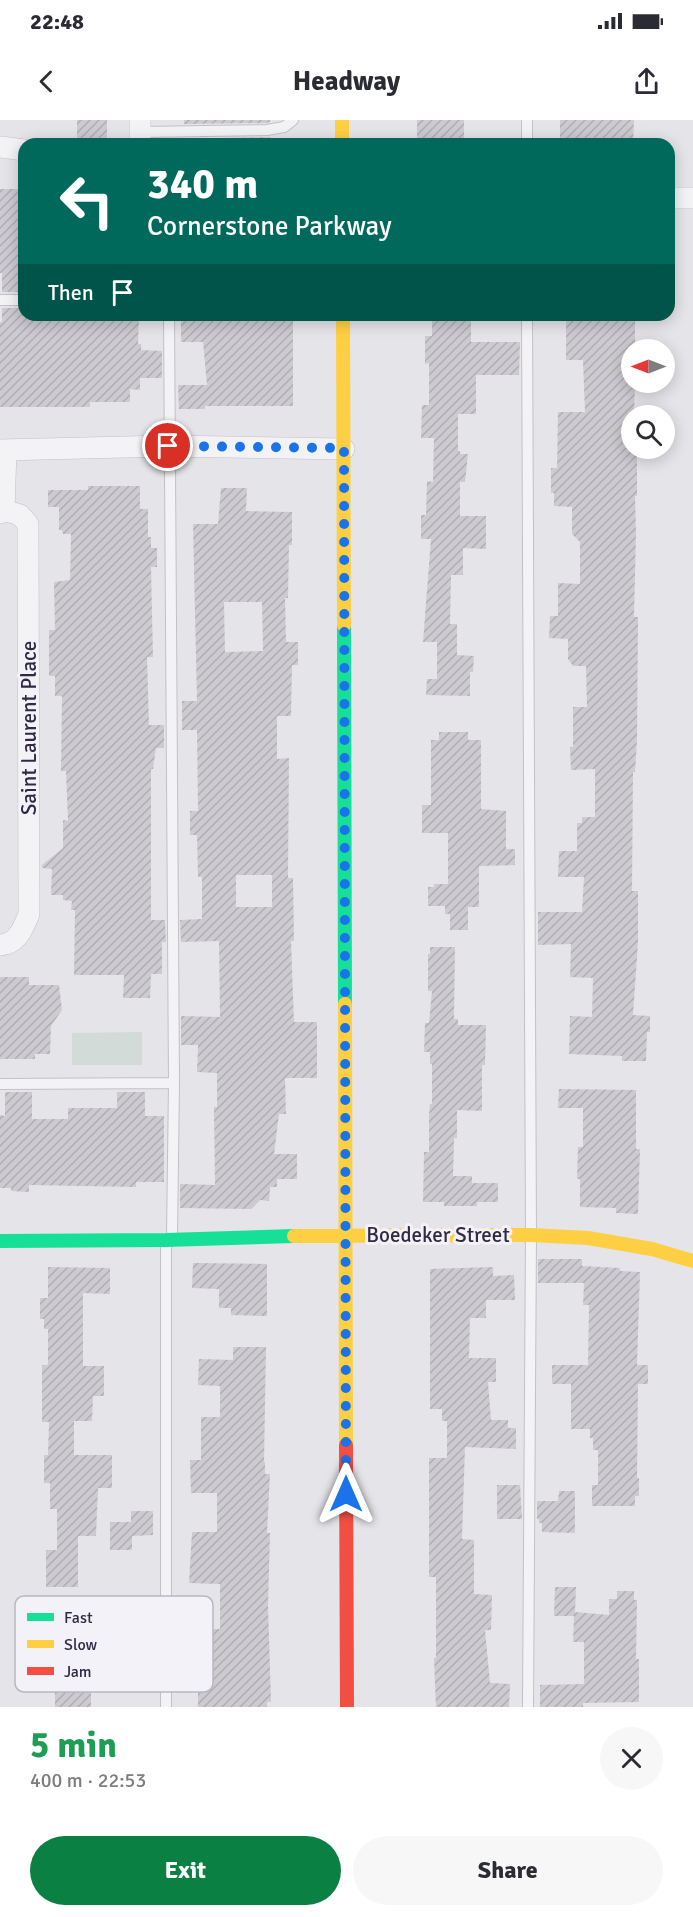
<!DOCTYPE html>
<html lang="en">
<head>
<meta charset="utf-8">
<style>
  :root { --surface:#fff; --page:#f7f7f7; --text:#2b2b33; --muted:#7c7c81; --accent:#0b8043 }
  body { margin:0; font-family:Signika,sans-serif; background:var(--page); color:var(--text); height:100vh; display:flex; flex-direction:column; font-size:22px; white-space:nowrap }
  * { box-sizing:border-box; margin:0 }
  p { font-size:20px; color:var(--muted) }
  .icon { flex:none; width:33px; height:33px; fill:none; stroke:currentColor; stroke-width:2; stroke-linecap:round; stroke-linejoin:round }
  .map { position:relative; height:1587px; overflow:hidden }
  .drawer { display:flex; flex-direction:column; background:var(--surface); flex:1 }
  .drawer>* { flex:none }
  .banner { position:absolute; left:18px; top:18px; width:657px; height:183px; border-radius:18px; box-shadow:0 3px 15px #0003; background:#00695c; color:#fff; overflow:hidden }
  .needle { width:39px; rotate:270deg }
  .controls { position:absolute; left:621px; top:219px; display:grid; gap:12px }
  .controls a { display:grid; place-items:center; width:54px; height:54px; border-radius:50%; background:var(--surface); box-shadow:0 3px 15px #0003; font-size:30px }
  .pin { position:absolute; display:grid; place-items:center; width:51px; height:51px; color:#fff; margin:-26px; border:3px solid #fff; border-radius:50%; box-shadow:0 2px 6px #0007 }
  .me { position:absolute; width:66px; margin:-33px; rotate:0deg; stroke-linejoin:round; filter:drop-shadow(0 0 4px #0008) }
  .turn { display:flex; align-items:center; gap:21px; height:126px; padding:0 30px; font-size:27px }
  .turn .icon { width:78px; height:78px; stroke-width:2.5 }
  .turn b { display:block; font-size:42px; line-height:51px }
  .then { display:flex; align-items:center; height:57px; padding:0 30px; background:#0003; gap:12px; font-size:22px }
  .round { display:grid; place-items:center; flex:none; width:63px; height:63px; border-radius:32px; background:var(--page) }
  .overview { display:flex; align-items:center; justify-content:space-between; height:102px; padding:0 30px }
  h1 { font-size:36px; font-weight:700; line-height:45px; color:#1e9e55 }
  .action { display:flex; gap:12px; margin-top:auto; padding:12px 30px }
  .action a { flex:1; height:69px; border-radius:36px; background:var(--accent); color:#fff; font-size:24px; font-weight:700; line-height:69px; text-align:center }
  .action a+a { background:var(--page); color:var(--text) }
  .status { display:flex; justify-content:space-between; align-items:center; height:42px; padding:0 30px; background:var(--surface); direction:ltr }
  .status svg { height:16px; fill:currentColor }
  header { display:flex; justify-content:space-between; align-items:center; height:78px; padding:0 30px; background:var(--surface); font-size:27px; font-weight:700 }
  .map>svg:first-child { display:block }
  .garden { fill:#d2dbd8 }
  .building { fill:url(#building-hatch); fill-rule:evenodd }
  .lines { fill:none; stroke-linecap:round; stroke-linejoin:round }
  .lane-casing { stroke:#c2c1c6; stroke-width:12 }
  .street-casing { stroke:#c2c1c6; stroke-width:22 }
  .lane { stroke:#f3f3f5; stroke-width:10 }
  .street { stroke:#f3f3f5; stroke-width:21 }
  .fast { stroke:#16e098; stroke-width:14 }
  .slow { stroke:#ffcf43; stroke-width:14 }
  .jam { stroke:#f24e42; stroke-width:14 }
  .route { stroke:#1a73e8; stroke-width:10; stroke-dasharray:0 18 }
  .labels { text-anchor:middle; dominant-baseline:central; stroke-width:6; stroke-linejoin:round; paint-order:stroke }
  .street-label { font-size:21px; fill:#312a42; stroke:#f3f2f8 }
  .key { fill:#f3f2f8; stroke:#b9b6c1; stroke-width:1.5 }
  .key-label { font-size:16px; fill:#312a42 }
</style>
</head>
<body>
<div class="status"><b>22:48</b><svg viewBox="0 0 49 12"><path d="M0 12V9h3v3zM5 12V6h3v6zM10 12V3h3v9zM15 12V0h3v12zM26 1h20v11H26zM47 4h2v5h-2z"/></svg></div>
<header><svg class="icon" aria-label="back" viewBox="0 0 24 24"><path d="M15 5l-7 7 7 7"/></svg>Headway<svg class="icon" aria-label="share" viewBox="0 0 24 24"><path d="M12 15V3M7 8l5-5 5 5M5 13v7h14v-7"/></svg></header>
<div class="map">
<svg width="693" height="1587" viewBox="0 0 693 1587">
  <defs>
    <pattern id="building-hatch" width="6" height="6" patternUnits="userSpaceOnUse" patternTransform="scale(1.5)"><rect width="6" height="6" fill="#cdcbd0"/><path d="M-1 1l2-2M0 6l6-6M5 7l2-2" fill="none" stroke="#b0aeb4"/></pattern>
  </defs>
  <rect width="100%" height="100%" fill="#e5e4e8"/>
  <!-- garden -->
  <path class="garden" d="M142 912V945H72V913Z"/>
  <!-- building -->
  <path class="building" d="M77 0H107V24H77Z
    M184 0H270V2L266 3 184 4Z
    M417 0H464V24H417Z
    M560 0H634L633 24H560Z
    M270 17V24H183L184 19Z
    M0 69H24V172H2V153H0Z
    M2 188H24V195H139L138 224H141V230L162 231V258H140V270L130 269V282H90V287H0V202H2Z
    M181 195H293V286H205V289H179L178 265H207L203 222H181Z
    M432 195H471V222H520L519 255H476V294H458V331H460V334H468L465 362H460V396H486V429L463 428V455H451L450 504H457V535L474 536 473 552H470V576L426 575 427 559H437V522H423L431 419H421V395H426L427 361 433 362 434 318H421L422 285H429V243L425 244V216H432Z
    M566 195H635V230H632V262H635L634 296H632V328H637V376H635L636 412 634 497H638L637 620 635 652H633L632 771H638V822L633 895 650 896V912H647L646 941H622V936L569 934 570 896 592 897 593 858 570 857 571 824 538 825V792H582L584 757H558L559 731H577V703H582V697H595V649L571 650 570 627H573V587H587L586 546H573L568 539V519L549 518 550 496H558V463L580 464V422L572 414V387L554 386V373H551V348H557L558 292H585L583 240H566Z
    M88 366H140V389H148V417H151V428H157V447H151L153 537H147L149 605H164V628H156L153 649H151V800H165L166 822H162V854H151L150 878H123L124 855H74L75 790H71L72 781 63 780V775H51L52 749 42 748V745L63 728V700L68 701 66 651H61L62 576H55V556H49V510H55L54 462 70 460 71 414H63L62 410H59V387H48V370H88Z
    M221 368H247L246 391 292 392V425H289L288 478H285L286 522H298V545H292L291 596H277V639L289 638 288 758H293L294 821H291L294 902H317V958H285L286 994H279L274 1034H297V1059H277V1067H270L269 1081 260 1080 251 1089 180 1088V1064L215 1065 214 987H217V953L197 952 198 925H181V896L220 897 219 821 181 822 180 800 202 799V757H198L197 715H190V691H198L197 610H182V581H197L193 404H218ZM224 482H262L263 531 225 532ZM236 755H272V787H236Z
    M439 612H468V620H481V689L506 691V729H515V745L479 746V787H468V810H450V794H445V786H428V767H434V764H448V713H422V685H431V620H439Z
    M430 827H455L454 899H458V905H486L485 945H482V991L457 990V1018H454L453 1056H472V1063H498V1082H477V1086H444V1082H423L424 1032H429V996L430 984H432V944H430V932H424L425 903H429L432 871H428V834H430Z
    M0 857H29V865H59L62 890 51 906 50 934H35V939H0Z
    M559 969 636 970V1029H640L638 1094 616 1093V1088L580 1087V1059H577L578 1027H583V988H558Z
    M5 972H32V999H68V988H117V972H145V996H164V1062H136V1067L29 1065V1072L11 1071V1068H0V995L5 996Z
    M538 1139H582V1146L620 1148V1151L640 1152 637 1245H648V1264H638L637 1358H639V1376H635V1386H592V1365H598V1330H593V1318H590V1309H571V1264H552V1245H588L589 1185H583L584 1163H538Z
    M193 1143 267 1144V1196L231 1195V1188H219V1169L192 1168Z
    M48 1147 110 1148V1174L83 1173V1246H104V1276H93L92 1301H74V1335H112V1368H98L96 1416H78V1467H46V1430H57V1389H50V1363H44V1335H48L49 1302H42V1245H48V1209H44V1199H40V1178H48Z
    M493 1147V1156L514 1155 515 1180H486V1198H470L469 1238H496V1262H488L491 1300H508V1308H516V1329L465 1327 462 1419 474 1420V1474L492 1475 491 1510H485L490 1563 510 1564 509 1587H436L434 1538H436V1457H429V1338H447V1301H442V1289H430V1149Z
    M233 1227H266L264 1342H265V1354H270L267 1413H270L268 1486 271 1582H267V1587H198V1559H208V1509H220V1464L189 1463 192 1412H217V1373H191L190 1340H201V1297H220V1266L198 1265 199 1239 233 1240Z
    M497 1365H520L522 1399H497Z
    M559 1371H575V1413L542 1412V1403H539V1399H537V1381H558Z
    M131 1391H153V1415L132 1416V1430H110V1402H131Z
    M555 1467H576L575 1492 609 1495V1479H617V1471H634V1480H637L636 1539H639V1582L583 1583V1587H540V1565L584 1564V1522H573L574 1496H554Z
    M55 1524H91V1587H55V1569H50V1547H55Z"/>
  <g class="lines">
    <!-- lane casing -->
    <g class="lane-casing">
      <path id="lane" d="M140 12 267 10 284 7 293 0
        M527 24V0
        M0 180H24
        M169 195 174 963 172 1117
        M527 195 531 1115 528 1587
        M0 964 174 963
        M166 1122V1587"/>
    </g>
    <!-- street casing -->
    <g class="street-casing">
      <path id="street" d="M140 24V0
        M0 27 24 30
        M669 78H693
        M0 330 168 326 344 329
        M0 393 4 390 6 330
        M0 825C18 824 23 808 29 794L28 404 20 395 4 390"/>
    </g>
    <!-- lane -->
    <use href="#lane" class="lane"/>
    <!-- street -->
    <use href="#street" class="street"/>
    <!-- fast -->
    <path class="fast" d="M344 505 345 884
      M0 1121 166 1120 294 1116"/>
    <!-- slow -->
    <path class="slow" d="M342 0V24
      M343 195 344 505
      M345 884 346 1325
      M294 1116 531 1115 588 1118 652 1129 693 1141"/>
    <!-- jam -->
    <path class="jam" d="M346 1325 347 1587"/>
  </g>
  <g class="lines">
    <!-- route -->
    <path class="route" d="M168 326 344 328 346 1374"/>
  </g>
  <g class="labels">
    <!-- street labels -->
    <g class="street-label">
      <text transform="translate(29 608) rotate(-90)">Saint Laurent Place</text>
      <text x="438" y="1115">Boedeker Street</text>
    </g>
  </g>
  <!-- legend -->
  <rect x="15" y="1476" width="198" height="96" rx="9" class="key"/>
  <rect x="27" y="1493" width="27" height="8" fill="#16e098"/>
  <rect x="27" y="1520" width="27" height="8" fill="#ffcf43"/>
  <rect x="27" y="1547" width="27" height="8" fill="#f24e42"/>
  <g class="key-label">
    <text x="64" y="1503">Fast</text>
    <text x="64" y="1530">Slow</text>
    <text x="64" y="1557">Jam</text>
  </g>
</svg>
<div class="controls">
<a><svg class="needle" viewBox="-14 -14 28 28"><path d="M0-13l5 13h-10z" fill="#e53935"/><path d="M0 13l5-13h-10z" fill="#7c7c81"/></svg></a>
<a><svg class="icon" aria-label="search" viewBox="0 0 24 24"><circle cx="10" cy="10" r="6"/><path d="M15 15l6 6"/></svg></a>
</div>
<div class="pin" style="left:168px;top:326px;background:#d93025"><svg class="icon" aria-label="arrive" viewBox="0 0 24 24"><path d="M6 21V4h12l-3 4 3 4H6"/></svg></div>
<svg class="me" style="left:346px;top:1374px" viewBox="-20 -20 40 40"><path d="M0-17L14 15 0 8-14 15z" fill="#1a73e8" stroke="#fff" stroke-width="4"/></svg>
<div class="banner">
<div class="turn"><svg class="icon" aria-label="left" viewBox="0 0 24 24"><path d="M17 20v-9H6M10 6l-5 5 5 5"/></svg><div><b>340 m</b>Cornerstone Parkway</div></div>
<div class="then">Then<svg class="icon" aria-label="arrive" viewBox="0 0 24 24"><path d="M6 21V4h12l-3 4 3 4H6"/></svg></div>
</div>
</div>
<section class="drawer">
<div class="overview"><div><h1>5 min</h1><p>400 m · 22:53</p></div><a class="round"><svg class="icon" aria-label="close" viewBox="0 0 24 24"><path d="M6 6l12 12M18 6L6 18"/></svg></a></div>
<div class="action"><a>Exit</a><a>Share</a></div>
</section>
</body>
</html>
